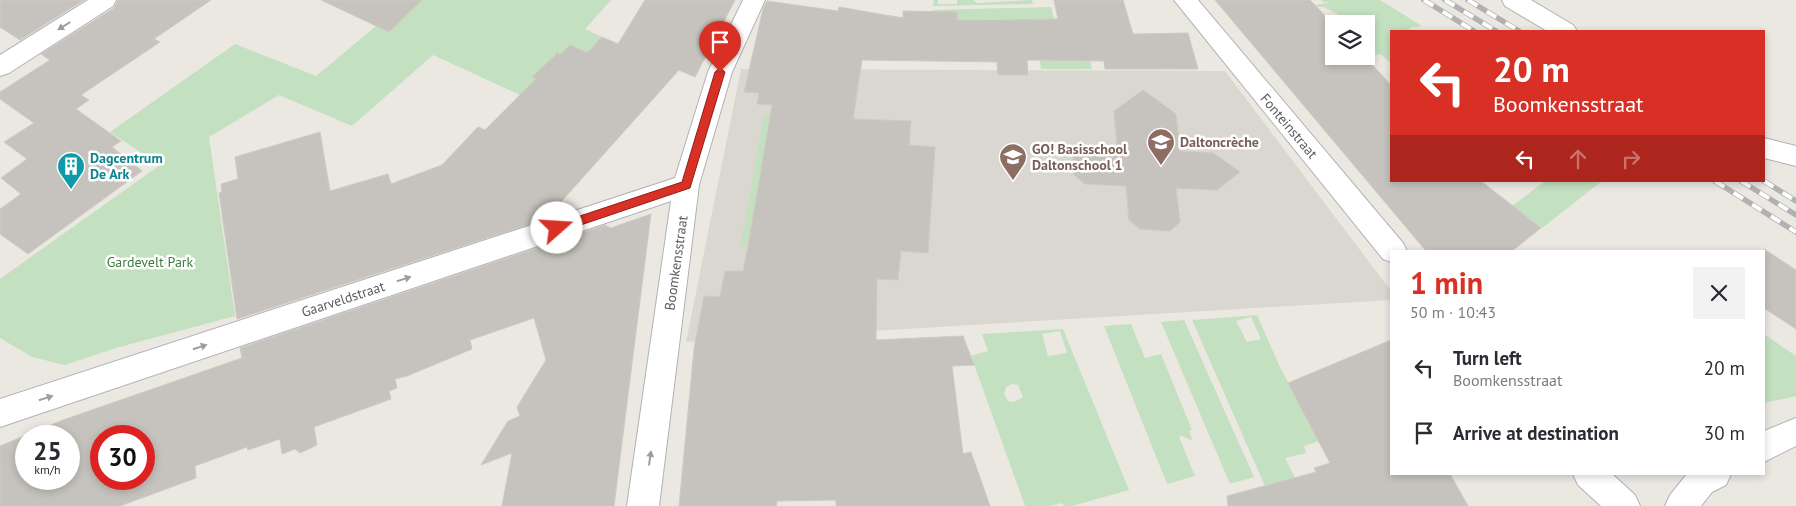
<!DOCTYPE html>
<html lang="en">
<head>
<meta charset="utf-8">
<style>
  :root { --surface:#fff; --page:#f2f2f3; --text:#2b2b33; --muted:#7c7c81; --accent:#d93025 }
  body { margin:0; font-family:"PT Sans",sans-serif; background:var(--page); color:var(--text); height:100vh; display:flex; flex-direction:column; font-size:19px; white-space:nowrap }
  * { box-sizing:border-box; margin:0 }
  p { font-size:16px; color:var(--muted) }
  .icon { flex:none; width:28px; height:28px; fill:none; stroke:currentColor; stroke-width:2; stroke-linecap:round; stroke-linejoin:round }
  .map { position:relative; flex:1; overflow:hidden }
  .side { position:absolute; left:1390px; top:250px; width:375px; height:225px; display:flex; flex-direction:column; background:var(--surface); border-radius:0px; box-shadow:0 2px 8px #0003 }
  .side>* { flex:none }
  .guide { position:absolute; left:1390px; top:30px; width:375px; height:152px; border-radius:0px; box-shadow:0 2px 8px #0003; background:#d93025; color:#fff; overflow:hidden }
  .tools { position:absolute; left:1325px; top:15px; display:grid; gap:10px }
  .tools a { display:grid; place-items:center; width:50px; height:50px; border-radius:0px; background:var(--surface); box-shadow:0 2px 8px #0003; font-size:25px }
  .speed { position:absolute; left:15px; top:425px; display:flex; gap:10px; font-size:25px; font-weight:700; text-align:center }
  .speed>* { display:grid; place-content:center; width:65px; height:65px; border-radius:50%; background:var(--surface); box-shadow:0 2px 8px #0003; line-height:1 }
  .speed small { font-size:12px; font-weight:400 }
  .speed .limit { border:8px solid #d22; background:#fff; color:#111 }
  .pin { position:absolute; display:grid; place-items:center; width:42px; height:42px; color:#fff; margin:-51px -21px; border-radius:50% 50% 50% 0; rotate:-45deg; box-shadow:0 0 5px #0007 }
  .pin .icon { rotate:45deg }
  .me { position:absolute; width:55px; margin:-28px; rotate:71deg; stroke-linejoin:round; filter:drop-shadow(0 0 4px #0008) }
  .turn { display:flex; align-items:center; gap:18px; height:105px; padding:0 20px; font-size:22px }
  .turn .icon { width:65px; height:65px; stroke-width:2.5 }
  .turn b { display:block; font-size:35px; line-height:42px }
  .lanes { display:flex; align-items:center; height:48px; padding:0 20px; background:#0003; justify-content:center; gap:25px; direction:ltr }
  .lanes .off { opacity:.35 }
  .round { display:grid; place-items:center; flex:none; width:52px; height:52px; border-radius:0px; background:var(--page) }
  .summary { display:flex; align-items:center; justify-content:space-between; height:85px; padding:0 20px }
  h1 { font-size:30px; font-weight:800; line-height:38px; color:var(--accent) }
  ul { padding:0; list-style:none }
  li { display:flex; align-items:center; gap:15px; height:65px; padding:0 20px }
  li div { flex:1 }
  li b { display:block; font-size:19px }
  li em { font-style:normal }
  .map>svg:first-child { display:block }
  .education { fill:#dad7d0 }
  .green { fill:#c3e0c1; fill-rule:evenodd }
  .building { fill:#c6c3be; stroke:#cfcac1; fill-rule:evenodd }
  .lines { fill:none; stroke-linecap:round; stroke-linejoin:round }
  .street-casing { stroke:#afb2b6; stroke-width:2 }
  .street { fill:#fff; fill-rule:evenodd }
  .rail-casing { stroke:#b0b1b1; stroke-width:5.5 }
  .rail { stroke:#fff; stroke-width:4; stroke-dasharray:11; stroke-linecap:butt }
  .oneway { fill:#9c9ea0 }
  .route { fill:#d93025; stroke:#8d1f18 }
  .labels { text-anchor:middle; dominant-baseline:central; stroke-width:5; stroke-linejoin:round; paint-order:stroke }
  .street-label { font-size:14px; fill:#5a5d61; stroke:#fff }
  .education-label { font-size:14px; font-weight:bold; fill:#785e54; stroke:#fff; text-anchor:start }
  .culture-label { font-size:14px; font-weight:bold; fill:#0d838f; stroke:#fff; text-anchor:start }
  .park-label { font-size:14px; fill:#3e7b3e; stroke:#fff }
</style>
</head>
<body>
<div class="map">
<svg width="1796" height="506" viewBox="0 0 1796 506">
  <rect width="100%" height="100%" fill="#ebe8e2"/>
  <!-- education -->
  <path class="education" d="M741 69 1225 71 1391 291V300L686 342Z"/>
  <!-- green -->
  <path class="green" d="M384 0H611L585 29 602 37 587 53 570 45 561 54 556 53 532 77 536 79 520 95 433 55 352 126 279 95 209 137 235 316 116 348 65 365 32 357 0 338V279L160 165 110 132 235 44 316 76 386 18Z
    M934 0H938V4H957V0H973L977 3 1032 0 1033 4 933 6Z
    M1321 0H1380L1422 26 1409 28 1411 31H1391V63L1380 54 1375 55 1366 41V24H1358L1350 18 1347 19 1324 7 1310 6 1331 2H1323Z
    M1051 7 1054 19 933 20V10Z
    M1090 58 1092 69H1041L1040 61H1077Z
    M764 114H770L748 246 741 245Z
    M1545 181H1602L1542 228 1512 206Z
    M1257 315 1279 365 1319 441 1304 446 1306 453 1285 458 1295 478 1265 486 1192 320ZM1251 317 1261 339 1247 342 1236 321Z
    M1184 320 1254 477 1230 484 1161 322Z
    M1131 324 1145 358 1161 354 1192 430 1189 431 1193 441 1182 436 1179 437 1195 476 1167 484 1104 326Z
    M1063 329 1129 490 1072 506H1064L1062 503 1050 506H1025L971 356 988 351 982 334ZM1060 331 1067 353 1048 356 1042 334ZM1012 384 1018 385 1023 397 1014 402 1008 401 1004 394 1006 387Z
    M1764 334 1796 356V396L1764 403Z"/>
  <!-- building -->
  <path class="building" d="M0 0H84L20 40 0 27Z
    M118 0H211L154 39 160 42 81 95 89 100 76 109 121 141 112 147 142 171 28 254 0 234V209L21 194 1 178 27 159 4 142 34 123 0 99V92L50 60 41 54 114 8Z
    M321 0H422L389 32Z
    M645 0H735L695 77 679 70 560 203 573 210 237 319 219 193 222 192 221 184 238 179 235 157 320 132 330 191 388 174 391 184 442 165 478 127 485 130 536 79 532 77 557 53 561 54 570 45 587 53 602 37 618 44Z
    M1054 0H1123L1133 34 1188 33 1198 69H1105L1104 61 1027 60 1028 75H998L997 62 862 60 853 119 911 121 909 145 935 147 928 253 901 251 898 280 877 279 876 340 963 336 974 365 952 366 963 454 971 452 990 506H836V500L777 501 776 506H679L694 349 704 296 720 297 725 271H743L748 246 772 105 757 104 759 93 744 92 763 9 767 1 838 11 839 7 903 18V11L957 12V20H994L1058 19Z
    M1215 0H1310L1334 25V56H1364L1391 85V181H1481L1541 228 1512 251H1426Z
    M1143 90 1176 114 1180 151 1213 153 1240 172 1217 190 1176 188 1180 222 1170 231 1140 229 1129 220 1126 186 1085 184 1073 174V145L1117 147 1114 111Z
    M651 214 614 506H502L512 453 481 465 508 421 520 416 517 407 546 360 534 318 470 340 472 349 407 376 395 379 397 388 389 391 391 399 314 427 317 445 300 453 295 449 282 454 280 439 248 450 247 447 195 466 196 478 120 506H0V446L63 420 242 358 240 348 605 225 611 228ZM26 436H69V479H26ZM101 436H144V479H101Z
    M1764 249 1796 270V329L1764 308Z
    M1391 340V474H1450L1468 506H1228L1227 496 1316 472 1314 468 1330 463 1288 383Z"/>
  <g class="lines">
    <!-- street casing -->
    <g class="street-casing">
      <path id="street" d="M88 0H116L113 6 9 73 0 76V55Z
        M743 0H765L732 72 699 185 659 506H627L671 201 0 427V399L675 178 708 72Z
        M1174 0H1198L1403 243 1407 251H1391V262L1383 259Z
        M1502 0H1531L1573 25 1577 31H1547L1505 6Z
        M1764 138 1796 146V166L1764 158Z
        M1796 418V446L1764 462V431Z
        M1573 474H1612L1635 495 1640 506H1601L1578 485Z
        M1687 474H1731L1726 485 1712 492 1701 506H1665L1670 495Z"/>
    </g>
    <!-- street -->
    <use href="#street" class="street"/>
    <!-- rail casing -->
    <g class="rail-casing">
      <path id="rail" d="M1424 0 1474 31
        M1445 0 1496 31
        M1468 0 1519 31
        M1715 181 1796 232
        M1741 181 1796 215
        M1764 181 1796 201"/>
    </g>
    <!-- rail -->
    <use href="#rail" class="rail"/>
  </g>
  <!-- one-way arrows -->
  <defs><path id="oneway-solid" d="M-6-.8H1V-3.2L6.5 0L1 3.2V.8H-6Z" transform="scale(1.25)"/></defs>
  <g class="oneway">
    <use href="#oneway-solid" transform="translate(64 26) rotate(148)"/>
    <use href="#oneway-solid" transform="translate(404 279) rotate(-18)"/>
    <use href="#oneway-solid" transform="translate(200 347) rotate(-18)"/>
    <use href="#oneway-solid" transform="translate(46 398) rotate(-18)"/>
    <use href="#oneway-solid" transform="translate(650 458) rotate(-82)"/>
  </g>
  <!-- route -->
  <path class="route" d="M720 68 725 72 690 188 557 233 553 232 551 228 553 225 682 182 715 72Z"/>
  <!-- icons -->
  <defs>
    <g id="school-pin" transform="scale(1.4375)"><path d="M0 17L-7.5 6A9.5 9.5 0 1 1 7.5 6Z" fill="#8d6e63" stroke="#fff"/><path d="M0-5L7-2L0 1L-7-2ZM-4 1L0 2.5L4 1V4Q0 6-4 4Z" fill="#fff"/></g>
    <g id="building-pin" transform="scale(1.4375)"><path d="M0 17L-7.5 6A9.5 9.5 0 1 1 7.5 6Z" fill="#0f9aa8" stroke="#fff"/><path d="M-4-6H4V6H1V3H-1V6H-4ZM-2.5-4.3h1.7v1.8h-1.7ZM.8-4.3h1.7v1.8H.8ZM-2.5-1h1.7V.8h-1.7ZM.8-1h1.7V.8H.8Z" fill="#fff"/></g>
  </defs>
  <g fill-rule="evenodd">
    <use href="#school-pin" x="1161" y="142"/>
    <use href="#school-pin" x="1013" y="157"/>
    <use href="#building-pin" x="71" y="166"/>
  </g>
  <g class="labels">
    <!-- street labels -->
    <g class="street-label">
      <text transform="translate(1289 126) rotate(50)">Fonteinstraat</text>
      <text transform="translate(676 263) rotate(-82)">Boomkensstraat</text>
      <text transform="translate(343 299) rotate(-18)">Gaarveldstraat</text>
    </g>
    <!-- education labels -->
    <g class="education-label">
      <text x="1180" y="142">Daltoncrèche</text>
      <text x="1032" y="149">GO! Basisschool<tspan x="1032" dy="16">Daltonschool 1</tspan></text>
    </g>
    <!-- culture labels -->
    <g class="culture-label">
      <text x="90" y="158">Dagcentrum<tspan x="90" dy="16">De Ark</tspan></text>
    </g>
    <!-- park labels -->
    <g class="park-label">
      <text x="150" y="262">Gardevelt Park</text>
    </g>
  </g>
</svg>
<div class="tools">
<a><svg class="icon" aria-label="layers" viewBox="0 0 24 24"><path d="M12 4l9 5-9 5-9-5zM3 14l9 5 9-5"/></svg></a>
</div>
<div class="speed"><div>25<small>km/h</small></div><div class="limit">30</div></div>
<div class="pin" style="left:720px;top:72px;background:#d93025"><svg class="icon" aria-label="arrive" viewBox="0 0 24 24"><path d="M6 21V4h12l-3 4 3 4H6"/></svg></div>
<svg class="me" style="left:557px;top:228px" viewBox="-20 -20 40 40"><circle r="19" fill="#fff"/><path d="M0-13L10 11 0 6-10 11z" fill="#d93025"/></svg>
<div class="guide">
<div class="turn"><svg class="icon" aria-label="left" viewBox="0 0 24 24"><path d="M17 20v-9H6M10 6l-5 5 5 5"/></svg><div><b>20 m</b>Boomkensstraat</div></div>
<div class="lanes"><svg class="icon" aria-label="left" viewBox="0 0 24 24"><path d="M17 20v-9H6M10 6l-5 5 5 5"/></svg><svg class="icon off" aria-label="ahead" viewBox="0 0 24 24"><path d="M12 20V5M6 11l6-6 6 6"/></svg><svg class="icon off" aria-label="right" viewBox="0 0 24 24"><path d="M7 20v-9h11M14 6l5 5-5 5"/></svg></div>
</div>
<section class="side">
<div class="summary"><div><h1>1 min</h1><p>50 m · 10:43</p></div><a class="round"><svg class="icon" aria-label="close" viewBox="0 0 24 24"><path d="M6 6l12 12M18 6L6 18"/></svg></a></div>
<ul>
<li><svg class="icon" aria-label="left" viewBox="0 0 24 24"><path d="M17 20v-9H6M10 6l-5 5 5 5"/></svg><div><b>Turn left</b><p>Boomkensstraat</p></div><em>20 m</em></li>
<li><svg class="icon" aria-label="arrive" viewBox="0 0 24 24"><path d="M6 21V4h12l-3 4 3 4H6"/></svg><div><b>Arrive at destination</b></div><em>30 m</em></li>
</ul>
</section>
</div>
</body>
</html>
